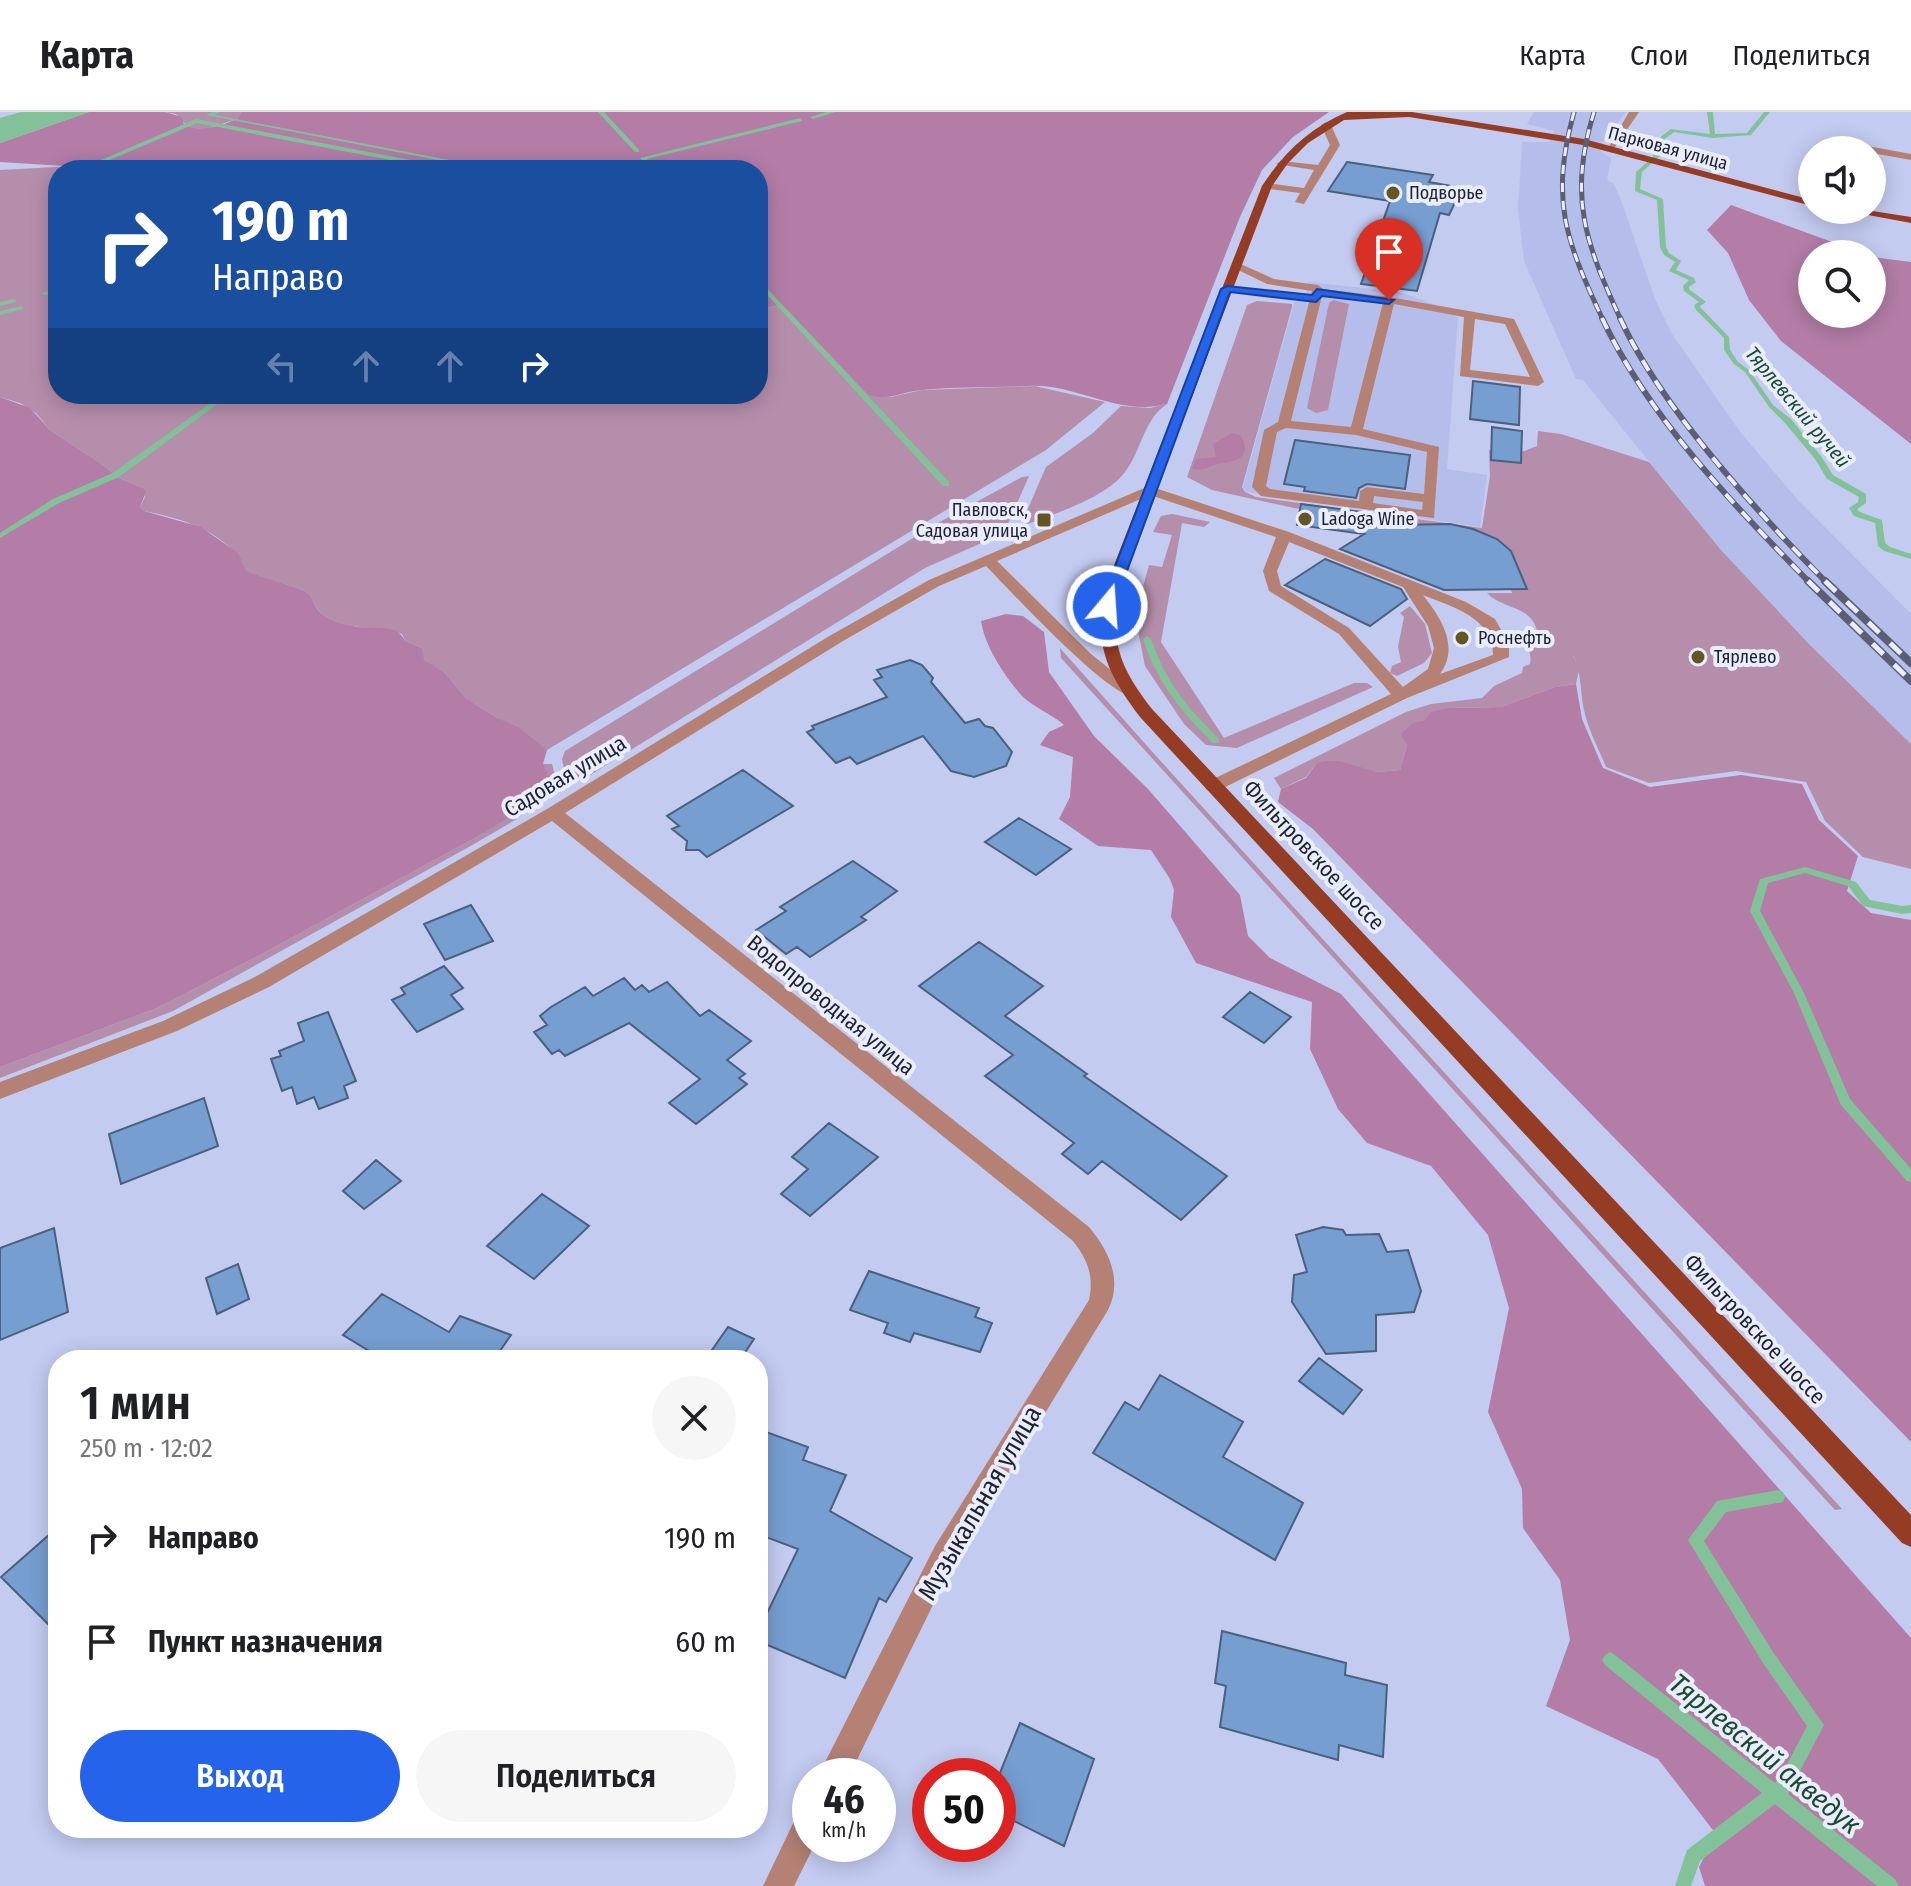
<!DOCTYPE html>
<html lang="ru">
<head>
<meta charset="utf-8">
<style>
  :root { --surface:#fff; --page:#f6f6f6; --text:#202124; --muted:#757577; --line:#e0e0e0; --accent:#2563eb }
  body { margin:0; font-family:"Fira Sans Condensed",sans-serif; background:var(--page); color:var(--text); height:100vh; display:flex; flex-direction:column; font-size:30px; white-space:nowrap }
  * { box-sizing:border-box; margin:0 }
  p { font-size:26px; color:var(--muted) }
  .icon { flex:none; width:44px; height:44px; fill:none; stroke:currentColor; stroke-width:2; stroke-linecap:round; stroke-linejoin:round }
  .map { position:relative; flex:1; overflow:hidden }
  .panel { position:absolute; left:48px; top:1238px; width:720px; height:488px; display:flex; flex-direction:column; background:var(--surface); border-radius:32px; box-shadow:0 4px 20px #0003 }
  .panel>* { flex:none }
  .guide { position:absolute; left:48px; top:48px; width:720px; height:244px; border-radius:32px; box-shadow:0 4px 20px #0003; background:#1a4fa0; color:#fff; overflow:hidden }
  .buttons { position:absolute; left:1798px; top:24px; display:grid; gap:16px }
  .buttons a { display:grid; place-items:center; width:88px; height:88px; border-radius:50%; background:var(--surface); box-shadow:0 4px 20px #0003; font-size:40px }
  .speed { position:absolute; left:792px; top:1646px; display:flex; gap:16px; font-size:40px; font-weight:700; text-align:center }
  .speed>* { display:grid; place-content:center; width:104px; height:104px; border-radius:50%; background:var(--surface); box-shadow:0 4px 20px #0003; line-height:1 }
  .speed small { font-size:20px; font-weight:400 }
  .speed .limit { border:12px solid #d22; background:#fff; color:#111 }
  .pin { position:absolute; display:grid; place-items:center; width:68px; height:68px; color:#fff; margin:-82px -34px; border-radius:50% 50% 50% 0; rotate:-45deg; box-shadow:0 0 8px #0007 }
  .pin .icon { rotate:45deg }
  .me { position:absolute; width:88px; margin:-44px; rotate:18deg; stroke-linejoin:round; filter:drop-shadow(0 0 6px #0008) }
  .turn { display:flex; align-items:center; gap:28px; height:168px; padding:0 32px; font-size:36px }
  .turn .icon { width:104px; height:104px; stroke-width:2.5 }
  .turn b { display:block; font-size:56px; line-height:68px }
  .lanes { display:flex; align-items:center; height:76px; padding:0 32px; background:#0003; justify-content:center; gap:40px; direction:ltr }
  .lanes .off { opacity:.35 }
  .round { display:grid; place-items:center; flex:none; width:84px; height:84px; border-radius:42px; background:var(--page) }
  .summary { display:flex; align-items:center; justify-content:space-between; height:136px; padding:0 32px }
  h1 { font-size:48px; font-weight:600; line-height:60px }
  .button { display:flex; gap:16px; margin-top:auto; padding:16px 32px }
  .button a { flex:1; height:92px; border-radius:48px; background:var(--accent); color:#fff; font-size:32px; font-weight:600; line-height:92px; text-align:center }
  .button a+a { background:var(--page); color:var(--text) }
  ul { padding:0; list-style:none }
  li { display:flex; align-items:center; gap:24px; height:104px; padding:0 32px }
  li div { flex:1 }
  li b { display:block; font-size:30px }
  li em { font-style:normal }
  header { display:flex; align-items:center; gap:48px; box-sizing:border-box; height:112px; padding:0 40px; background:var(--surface); border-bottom:2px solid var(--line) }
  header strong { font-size:38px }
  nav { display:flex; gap:44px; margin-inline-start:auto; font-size:28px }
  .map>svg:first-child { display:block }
  .built { fill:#b5beeb }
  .green { fill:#b58eab }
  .forest { fill:#b37da7 }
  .water { fill:#83c299 }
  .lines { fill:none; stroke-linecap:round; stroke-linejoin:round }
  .stream { fill:#83c299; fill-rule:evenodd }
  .building { fill:#769ed1; stroke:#4a607d; stroke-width:2 }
  .minor { fill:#b48174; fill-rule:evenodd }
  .major { fill:#953c25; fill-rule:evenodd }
  .rail-far2-casing { stroke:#5a5f76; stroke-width:5 }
  .rail-far1-casing { stroke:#5a5f76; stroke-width:6 }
  .rail-casing { stroke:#5a5f76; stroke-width:8 }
  .rail-far2 { stroke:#eaedfd; stroke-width:3; stroke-dasharray:9; stroke-linecap:butt }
  .rail-far1 { stroke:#eaedfd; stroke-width:4; stroke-dasharray:12; stroke-linecap:butt }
  .rail { stroke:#eaedfd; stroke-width:5; stroke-dasharray:15; stroke-linecap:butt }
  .route { fill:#2563eb; stroke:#184099; stroke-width:2 }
  .poi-dot { fill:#635622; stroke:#eaedfd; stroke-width:3 }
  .labels { text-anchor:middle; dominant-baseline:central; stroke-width:8; stroke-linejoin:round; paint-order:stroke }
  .far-street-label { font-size:18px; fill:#1e212f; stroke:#eaedfd }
  .far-poi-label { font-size:18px; fill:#1e212f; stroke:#eaedfd; text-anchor:start }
  .far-water-label { font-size:20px; font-style:italic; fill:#1b4b2f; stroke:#eaedfd }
  .street-label { font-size:22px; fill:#1e212f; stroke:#eaedfd }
  .near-street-label { font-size:26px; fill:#1e212f; stroke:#eaedfd }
  .near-water-label { font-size:28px; font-style:italic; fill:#1b4b2f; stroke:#eaedfd }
</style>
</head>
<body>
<header>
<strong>Карта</strong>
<nav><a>Карта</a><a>Слои</a><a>Поделиться</a></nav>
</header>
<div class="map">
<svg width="1911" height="1774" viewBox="0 0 1911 1774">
  <rect width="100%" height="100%" fill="#c3cbf1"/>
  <!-- built -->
  <path class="built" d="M1534 0H1626L1600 34 1601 40 1611 46 1607 68 1614 72 1621 88 1655 187 1672 222 1741 321 1798 388 1911 502V632L1808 531 1721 438 1583 268 1576 267 1524 149 1518 98 1522 30H1549L1554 19 1527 12Z
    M1308 170 1400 180 1444 196 1458 206 1447 357 1487 363 1480 415 1246 380 1243 375 1294 191 1306 181Z"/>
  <!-- green -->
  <path class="green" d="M165 0H241L237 7 206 17 189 16 176 2Z
    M74 54 87 58H58V282H758V197L776 194 787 198 867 282 891 285 922 278 1035 274 1105 290 1046 338 547 638 466 586 444 560 423 548 422 536 405 529 402 522C376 514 346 519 322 502 314 495 314 485 303 478L245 459C232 421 181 406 144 399L140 395 145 385 143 376 119 366 103 353 50 318 36 301 20 291 0 285V58Z
    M1333 188 1349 192 1328 298 1316 301 1307 296 1329 191Z
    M1257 189 1292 192V195L1242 375 1245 380 1256 385 1482 416 1490 364 1489 338 1519 341 1537 334 1538 319 1561 322 1649 350 1721 438 1808 531 1911 632V757L1863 745 1825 709 1806 670 1736 659 1649 671 1606 655C1599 637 1589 620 1585 602 1579 578 1583 563 1572 541L1579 558 1576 572 1555 575 1501 595 1448 596 1407 633 1400 658 1377 660 1316 652 1306 665 1281 677 1274 666 1406 600 1431 592 1482 586 1494 574 1522 561 1523 555 1530 552C1532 543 1529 535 1521 530L1537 519C1531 493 1501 497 1487 481H1512L1511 477 1521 470 1511 439 1497 427 1473 417 1450 412 1405 419 1383 408 1294 396 1212 378 1187 365 1247 193Z
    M1167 292C1143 308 1142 338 1125 360 1105 387 1050 403 1020 415L1046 355 1093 321 1121 294 1150 296Z
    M1029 364 1004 421 925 456 587 665 566 666 562 647 565 639 936 412 1022 365Z
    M1172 402 1210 410 1204 415 1182 411 1161 530 1224 626 1354 571H1367L1373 575 1237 636 1206 633 1184 612 1145 554 1135 504 1149 453 1162 455 1172 423 1153 420 1161 404Z
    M1410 494 1425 512 1432 541 1424 551 1397 564 1390 561 1392 554 1401 550 1398 535 1404 505 1400 501Z
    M1060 536 1156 644 1842 1397 1835 1398 1061 546Z
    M543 652H552L557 671C535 700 498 718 467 736L173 899 0 966V955L157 896 260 843 484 721Z"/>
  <!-- forest -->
  <path class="forest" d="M89 0H165L182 5 184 13C201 21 220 14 237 7L241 0H1329L1293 25 1262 58 1240 105 1167 292C1117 305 1075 270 1027 274 992 276 956 274 921 278 902 280 886 290 867 282L787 198 776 194 758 197V58H562L538 55 513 58H87L81 55 0 50V31Z
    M1731 93 1865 142H1812V202H1872V145L1911 150V332L1781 229 1749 188 1728 141 1707 118Z
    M0 285 30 296 50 318 103 353 119 366 143 376 146 380 140 395 144 399 201 415 238 441 246 459 303 478C313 484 312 489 318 498 325 507 342 512 353 514 371 519 396 509 405 529L422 536 424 548 444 560 466 586 497 606 518 615 547 638 543 652 550 666 545 678 534 689 484 721 260 843 157 896 0 955Z
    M1232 321 1241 324C1253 346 1235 350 1218 352 1207 354 1202 361 1192 356L1196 347 1216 345 1213 332Z
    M1006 502 1023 504 1044 520 1049 560 1094 624 1148 677 1240 783 1248 824 1270 846 1341 882 1911 1526V1774H1705L1699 1755 1716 1722 1658 1647 1546 1594 1570 1528 1560 1468 1523 1416 1522 1377 1488 1300 1509 1196 1488 1123 1431 1054 1367 1031 1338 997 1310 937 1312 890 1196 851 1171 805 1174 778 1170 767 1151 738 1098 734 1059 707 1070 685 1073 645 1040 633 1049 620 1064 613C1052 602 1033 595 1023 585 1005 565 985 535 981 509Z
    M1576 572 1582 607 1603 656 1650 675 1741 663 1802 672 1819 708 1858 744 1847 779 1871 801 1911 808V1330L1313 717 1278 690 1281 677 1306 666 1316 652 1326 649H1339L1377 660 1400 658 1407 633 1401 622 1413 611 1424 609 1431 600 1448 596 1501 595 1555 575Z"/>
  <!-- water -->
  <path class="water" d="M21 0H89L0 31V6Z"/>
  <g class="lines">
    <!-- stream -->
    <path class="stream" d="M212 0H220L215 3 501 58H489L206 3Z
      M598 0H604L639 38V40H635Z
      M826 0H835L813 7 810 5Z
      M1707 0H1713L1715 22 1747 21 1764 0H1770L1751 23 1713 26 1674 20 1658 32 1659 45 1642 60 1640 77 1663 87 1666 135 1669 141 1681 149 1676 158 1694 166 1696 170 1689 175 1690 178 1706 190 1700 194 1701 196 1729 225 1730 238 1738 250 1749 258 1773 293 1791 307 1821 344 1833 363 1866 382V391L1857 397 1860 400 1882 408 1885 431 1890 435 1911 442V447L1884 439 1878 434 1875 411 1854 404 1849 396 1858 390 1859 385 1827 367 1815 347 1785 311 1769 295 1745 260 1734 252 1724 238V226L1696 198 1694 193 1699 190 1684 179 1683 174 1689 168 1669 159 1675 150 1664 143 1660 135 1657 88 1635 79 1636 60 1653 45V31L1671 17 1710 22Z
      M800 6 802 9 647 47 657 58H651L640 46Z
      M196 7 452 56 455 58H443L197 11 86 58H78Z
      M546 51 566 55 569 57 563 58 544 54Z
      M758 167 949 370V374H943L758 173Z
      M58 176V180L45 183 42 181Z
      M58 186V190L55 189V187Z
      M14 187 16 188V190L0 194V190Z
      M21 194 23 195V197L0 203V199Z
      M223 282H231L119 365 59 391 0 426V421L53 387 113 361Z
      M1147 524 1151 527C1167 572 1186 594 1219 627V631H1213C1180 598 1158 572 1143 527Z
      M1805 755 1856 770 1870 788 1902 794 1911 793V801L1902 802 1863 794 1848 774 1805 761 1768 771 1760 799 1804 881 1850 987 1911 1057V1070L1907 1069 1841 993 1794 881 1750 799 1760 767Z
      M1778 1378 1783 1380 1785 1385 1783 1390 1726 1400 1704 1429 1773 1540 1824 1613 1788 1682 1896 1768 1898 1774H1877L1775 1692 1700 1749 1691 1774H1675L1687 1738 1762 1681 1605 1553 1602 1548 1605 1543 1610 1540 1615 1543 1775 1671 1779 1668 1807 1614 1763 1551 1688 1428 1717 1389Z"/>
  </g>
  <!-- building -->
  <path class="building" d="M1347 50 1433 63 1429 70 1462 76 1449 103 1440 101 1417 179 1361 172 1390 89 1328 79Z
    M1473 269 1520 275 1519 313 1470 307Z
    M1492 315 1522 319 1521 351 1491 348Z
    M1295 328 1410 343 1405 377 1367 372 1359 376 1356 386 1304 379 1305 375 1284 372Z
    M1301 392 1401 405 1400 413 1450 412 1473 417 1497 427 1511 439 1527 477 1444 478 1340 437 1364 422 1297 413Z
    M1325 447 1401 477 1407 487 1370 514 1285 473Z
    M910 548 922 553 933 566 931 570 965 611 979 607 985 614 993 616 1012 640 1006 654 974 665 951 659 923 624 857 652 850 645 836 651 807 620 814 617 812 614 887 585 874 568 882 565 877 558Z
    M743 658 793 694 707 745 699 738H686L687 729 672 717 679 714 667 704Z
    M1019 706 1071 737 1036 763 985 730Z
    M853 749 897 779 861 805 866 808 810 845 797 835 786 842 756 818 786 799 780 795Z
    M471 793 493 829 445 848 424 812Z
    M979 830 1043 874 1005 904 1087 962 1084 964 1227 1064 1181 1108 1102 1049 1088 1062 1062 1042 1074 1031 985 964 1013 943 919 874Z
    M444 854 463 876 451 883 463 897 417 920 392 888 405 882 401 876Z
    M624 866 635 878 642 873 649 880 667 870 700 904 709 898 751 929 727 948 745 962 739 966 747 972 696 1012 669 991 700 967 629 911 565 944 559 938 552 942 534 920 547 913 540 904 551 895 585 875 593 884Z
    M1250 880 1291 905 1264 931 1223 905Z
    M328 900 356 969 344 974 348 986 319 997 314 985 297 992 292 975 282 979 271 947 281 944 279 939 304 929 298 911Z
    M204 986 218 1034 121 1072 109 1022Z
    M829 1011 878 1045 810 1104 781 1082 808 1057 792 1045Z
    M376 1048 401 1069 364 1097 343 1079Z
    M542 1082 589 1114 534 1167 487 1134Z
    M1323 1115 1343 1118 1346 1123 1379 1122 1387 1140 1408 1138 1421 1179 1414 1200 1376 1203V1239L1326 1242 1292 1190 1294 1163 1307 1160 1296 1123Z
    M54 1116 68 1200 0 1228V1136Z
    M238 1152 249 1187 217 1202 206 1166Z
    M869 1159 979 1196 975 1205 992 1211 980 1240 914 1221 910 1230 884 1221 888 1211 850 1198Z
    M382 1182 449 1220 460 1204 511 1223 495 1246 498 1248H384L343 1223Z
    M728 1215 754 1227 740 1248H705Z
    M1319 1246 1362 1278 1343 1302 1299 1269Z
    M1160 1263 1243 1310 1223 1345 1303 1391 1275 1448 1093 1341 1125 1290 1139 1298Z
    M758 1317 808 1335 803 1348 846 1363 830 1399 912 1446 886 1490 879 1486 845 1566 758 1529V1520L798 1437 758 1422Z
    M58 1415V1522L1 1465Z
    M1222 1519 1346 1551 1345 1563 1387 1573 1383 1645 1339 1633 1338 1648 1220 1615 1226 1574 1215 1571Z
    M1020 1611 1094 1647 1064 1734 998 1701V1666Z"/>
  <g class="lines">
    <!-- minor -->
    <path class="minor" d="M1629 0H1639L1613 38H1607Z
      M1326 10 1331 13 1340 33 1304 92 1295 90 1300 81 1263 76V72L1267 71 1304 76 1314 58 1276 52 1281 49 1318 53 1330 33 1321 13Z
      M1851 31 1911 42V48L1872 41V38L1848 36Z
      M1236 150 1274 167 1318 173 1323 177 1389 185 1514 207 1544 270 1538 274 1460 264 1464 205 1394 192 1363 317 1439 335 1434 406 1261 384 1252 375 1264 318 1278 310 1312 179 1267 172 1232 155V151ZM1322 184 1383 191 1351 315 1291 309ZM1475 207 1505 212 1530 265 1470 258ZM1286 316 1356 323 1427 340 1424 382 1367 375 1360 379 1359 389 1270 377 1266 374 1277 320ZM1374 384 1423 390 1422 398 1373 391Z
      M1227 174 1286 181 1292 184 1286 187 1223 179 1221 177Z
      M1149 374 1289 420 1466 490 1495 507 1509 532V545L1407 586 1219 678H1207L1204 674 1207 670 1391 582 1339 522 1269 479 1263 459 1276 425 1150 383 997 449 1091 542 1137 579V585C1113 591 1008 476 986 454L939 474 843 529 565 701 1089 1115C1109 1139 1123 1168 1108 1198L953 1452 849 1664H818L935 1434 1089 1188C1094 1164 1088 1148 1073 1129L552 709 269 875 177 919 0 987V970L163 909 255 865 547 697 831 523 929 468ZM1289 430 1403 475 1428 514 1434 536 1428 557 1403 575 1349 516 1281 474 1277 459ZM1423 483C1452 495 1493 505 1493 543L1440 562C1460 535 1441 506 1423 483Z
      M810 1695V1732H815L794 1774H763L799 1699Z"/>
    <!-- major -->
    <path class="major" d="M1347 0H1412L1584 27 1812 88V94L1583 33 1409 5 1344 8 1308 31 1288 51 1272 74 1123 466C1108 523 1116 551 1152 597L1911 1403V1435L1902 1431 1140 605C1103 555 1092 528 1109 466L1262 74C1284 40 1310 16 1347 0Z
      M1841 98H1866L1911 105V111Z"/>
    <!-- rail-far2 casing -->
    <g class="rail-far2-casing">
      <path id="rail-far2" d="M1574 0C1550 88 1565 127 1603 208
        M1594 0C1568 85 1585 130 1621 208"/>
    </g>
    <!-- rail-far1 casing -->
    <g class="rail-far1-casing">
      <path id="rail-far1" d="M1602 206C1649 306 1733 392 1810 471
        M1620 206C1661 296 1757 400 1827 471"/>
    </g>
    <!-- rail casing -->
    <g class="rail-casing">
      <path id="rail" d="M1808 469 1911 569
        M1825 469 1911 551"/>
    </g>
    <!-- rail-far2 -->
    <use href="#rail-far2" class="rail-far2"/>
    <!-- rail-far1 -->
    <use href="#rail-far1" class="rail-far1"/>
    <!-- rail -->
    <use href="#rail" class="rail"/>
  </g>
  <!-- route -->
  <path class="route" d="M1227 174 1312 183 1317 177 1394 188 1389 192 1322 184 1316 190 1230 180 1114 494 1102 497 1100 494 1221 177Z"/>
  <!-- markers -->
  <g class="poi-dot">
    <circle cx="1393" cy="81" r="8"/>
    <circle cx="1305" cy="407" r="8"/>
    <rect x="1036" y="400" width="16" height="16" rx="4"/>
    <circle cx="1462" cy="526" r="8"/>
    <circle cx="1698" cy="545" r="8"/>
  </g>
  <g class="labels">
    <!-- far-street labels -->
    <g class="far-street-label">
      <text transform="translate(1668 36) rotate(15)">Парковая улица</text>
    </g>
    <!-- far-poi labels -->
    <g class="far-poi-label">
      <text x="1409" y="81">Подворье</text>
      <text x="1028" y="398" text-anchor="end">Павловск,<tspan x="1028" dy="21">Садовая улица</tspan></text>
      <text x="1321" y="407">Ladoga Wine</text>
      <text x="1478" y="526">Роснефть</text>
      <text x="1714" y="545">Тярлево</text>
    </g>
    <!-- far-water labels -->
    <g class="far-water-label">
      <text transform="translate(1798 295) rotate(50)">Тярлевский ручей</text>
    </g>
    <!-- street labels -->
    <g class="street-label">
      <text transform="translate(565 664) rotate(-31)">Садовая улица</text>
      <text transform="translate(1314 743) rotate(47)">Фильтровское шоссе</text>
      <text transform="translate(831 893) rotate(39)">Водопроводная улица</text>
      <text transform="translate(1755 1217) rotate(47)">Фильтровское шоссе</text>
    </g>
    <!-- near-street labels -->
    <g class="near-street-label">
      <text transform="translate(980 1391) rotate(-60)">Музыкальная улица</text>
    </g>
    <!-- near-water labels -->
    <g class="near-water-label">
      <text transform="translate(1765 1642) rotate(39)">Тярлевский акведук</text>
    </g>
  </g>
</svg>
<div class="buttons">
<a><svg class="icon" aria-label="sound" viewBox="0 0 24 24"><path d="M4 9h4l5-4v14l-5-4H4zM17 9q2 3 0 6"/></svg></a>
<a><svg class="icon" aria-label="search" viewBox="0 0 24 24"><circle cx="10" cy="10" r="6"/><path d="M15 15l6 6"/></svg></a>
</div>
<div class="speed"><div>46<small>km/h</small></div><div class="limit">50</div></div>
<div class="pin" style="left:1389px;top:188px;background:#d93025"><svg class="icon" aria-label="arrive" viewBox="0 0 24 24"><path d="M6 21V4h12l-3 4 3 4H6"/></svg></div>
<svg class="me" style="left:1107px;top:494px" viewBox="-20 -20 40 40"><circle r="17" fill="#2563eb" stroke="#fff" stroke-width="3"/><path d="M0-11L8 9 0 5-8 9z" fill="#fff"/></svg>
<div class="guide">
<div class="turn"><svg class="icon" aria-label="right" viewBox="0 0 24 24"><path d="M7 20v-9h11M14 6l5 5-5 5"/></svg><div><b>190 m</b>Направо</div></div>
<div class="lanes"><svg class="icon off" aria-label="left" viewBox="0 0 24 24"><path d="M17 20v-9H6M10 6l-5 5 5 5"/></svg><svg class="icon off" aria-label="ahead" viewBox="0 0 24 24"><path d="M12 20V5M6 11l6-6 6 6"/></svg><svg class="icon off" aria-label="ahead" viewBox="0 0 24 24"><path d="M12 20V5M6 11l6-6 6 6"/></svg><svg class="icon" aria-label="right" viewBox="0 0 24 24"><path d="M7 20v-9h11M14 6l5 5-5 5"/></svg></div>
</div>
<section class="panel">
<div class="summary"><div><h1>1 мин</h1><p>250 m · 12:02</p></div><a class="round"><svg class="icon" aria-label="close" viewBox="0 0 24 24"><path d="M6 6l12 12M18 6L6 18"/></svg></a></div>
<ul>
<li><svg class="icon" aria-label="right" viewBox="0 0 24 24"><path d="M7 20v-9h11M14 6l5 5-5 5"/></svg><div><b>Направо</b></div><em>190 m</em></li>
<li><svg class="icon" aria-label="arrive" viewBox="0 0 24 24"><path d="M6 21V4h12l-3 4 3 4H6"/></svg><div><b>Пункт назначения</b></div><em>60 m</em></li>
</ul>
<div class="button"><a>Выход</a><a>Поделиться</a></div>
</section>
</div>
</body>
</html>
